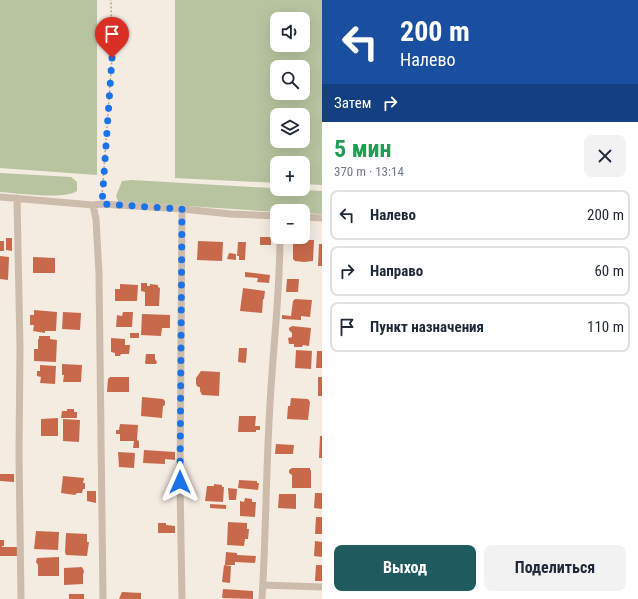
<!DOCTYPE html>
<html lang="ru">
<head>
<meta charset="utf-8">
<style>
  :root { --surface:#fff; --page:#f2f2f3; --text:#1f2937; --muted:#747a83; --line:#e0e1e3; --accent:#1f5a5e }
  body { margin:0; font-family:"Roboto Condensed",sans-serif; background:var(--page); color:var(--text); height:100vh; display:flex; flex-direction:column; font-size:15px; white-space:nowrap }
  * { box-sizing:border-box; margin:0 }
  p { font-size:13px; color:var(--muted) }
  .icon { flex:none; width:22px; height:22px; fill:none; stroke:currentColor; stroke-width:2; stroke-linecap:round; stroke-linejoin:round }
  .map { position:relative; flex:1; overflow:hidden }
  .sheet { display:flex; flex-direction:column; background:var(--surface); width:316px }
  .sheet>* { flex:none }
  .banner { background:#1a4fa0; color:#fff; overflow:hidden }
  .buttons { position:absolute; left:270px; top:12px; display:grid; gap:8px }
  .buttons a { display:grid; place-items:center; width:40px; height:40px; border-radius:8px; background:var(--surface); box-shadow:0 4px 16px #0002; font-size:20px }
  .pin { position:absolute; display:grid; place-items:center; width:34px; height:34px; color:#fff; margin:-41px -17px; border-radius:50% 50% 50% 0; rotate:-45deg; box-shadow:0 0 4px #0007 }
  .pin .icon { rotate:45deg }
  .me { position:absolute; width:44px; margin:-22px; rotate:0deg; stroke-linejoin:round; filter:drop-shadow(0 0 3px #0008) }
  .turn { display:flex; align-items:center; gap:14px; height:84px; padding:0 12px; font-size:18px }
  .turn .icon { width:52px; height:52px; stroke-width:2.5 }
  .turn b { display:block; font-size:28px; line-height:34px }
  .then { display:flex; align-items:center; height:38px; padding:0 12px; background:#0003; gap:8px; font-size:15px }
  .round { display:grid; place-items:center; flex:none; width:42px; height:42px; border-radius:8px; background:var(--page) }
  .head { display:flex; align-items:center; justify-content:space-between; height:68px; padding:0 12px }
  h1 { font-size:24px; font-weight:700; line-height:30px; color:#1e9e55 }
  .action { display:flex; gap:8px; margin-top:auto; padding:8px 12px }
  .action a { flex:1; height:46px; border-radius:8px; background:var(--accent); color:#fff; font-size:16px; font-weight:700; line-height:46px; text-align:center }
  .action a+a { background:var(--page); color:var(--text) }
  ul { padding:0; list-style:none }
  li { display:flex; align-items:center; gap:12px; height:50px; margin:0 8px 6px; padding:0 4px; border:2px solid var(--line); border-radius:8px }
  li div { flex:1 }
  li b { display:block; font-size:15px }
  li em { font-style:normal }
  main { display:flex; flex:1; min-height:0 }
  .map>svg:first-child { display:block }
  .green { fill:#b8c4a0; fill-rule:evenodd }
  .building { fill:#c8694b }
  .lines { fill:none; stroke-linecap:round; stroke-linejoin:round }
  .path { stroke:#b9a596; stroke-width:1.5; stroke-dasharray:2 2; stroke-linecap:butt }
  .street { stroke:#cdbbac; stroke-width:7 }
  .route { stroke:#1a73e8; stroke-width:7; stroke-dasharray:0 12.6 }
</style>
</head>
<body>
<main>
<div class="map">
<svg width="322" height="599" viewBox="0 0 322 599">
  <rect width="100%" height="100%" fill="#f4ebe1"/>
  <!-- green -->
  <path class="green" d="M0 0H97V175L0 168Z
    M175 0H322V185L303 184V163H277V183L175 178ZM277 19H303V45H277ZM277 67H303V93H277ZM277 115H303V141H277Z
    M0 173 71 177 77 182V191C64 200 17 193 0 192Z
    M132 180 322 191V214L303 213V211H277V212L125 202 118 201 116 196 122 181Z"/>
  <!-- building -->
  <path class="building" d="M303 236 308 237V240H314L313 261 304 262 295 261 293 259V244H295L296 237Z
    M260 237H271V245H260Z
    M6 238H12V251L6 250Z
    M0 241H4V251H0Z
    M198 241 223 242 222 261 197 260Z
    M238 242H246L245 260H239V256H237Z
    M319 244H322V266H318Z
    M229 253 236 254V260L227 259Z
    M0 256 9 257 8 280 0 279Z
    M33 257 55 258V273H33Z
    M245 272 270 275 269 283 257 282 258 278 245 277Z
    M287 279H299L298 292H286Z
    M141 283H147V286H150V284L158 285V287L160 288 159 306H145V292L141 291Z
    M120 284 138 285 137 301H115V289H120Z
    M243 288 265 291 264 299H263L262 313 240 311Z
    M295 299 312 300 310 317 301 316V320L282 319V315L291 316 293 301Z
    M34 310 57 312 56 331H45V333L33 331 34 325H30V315H34Z
    M63 312 81 313 80 330 62 329Z
    M123 312H133L132 327H116L117 315 122 316Z
    M142 314 170 315V328H162L161 336 141 335Z
    M292 326 311 328 309 346 303 345 302 347H294V344H289L288 338 292 337V333L289 330V328Z
    M130 333H139V338H130Z
    M39 336H50V339L57 340 56 362 34 361V349H38V339H39Z
    M111 338 125 339V345H130L129 354H121L120 356H115V353L111 352Z
    M239 348H247L246 362 245 363 238 362Z
    M296 350 312 351 311 369 295 368Z
    M317 351H322V368H316Z
    M146 354H155V359L157 362 156 364H146L145 363Z
    M62 364 82 365 81 382H63L64 375H62Z
    M40 365 56 366 55 384 40 383 41 377 37 376V371H40Z
    M201 371 220 372 219 396 202 395 200 391V387H198L196 384V378Z
    M110 377H129V392H107L108 379Z
    M318 377H322V396H318Z
    M142 397 163 399 165 401V405L163 406 162 418 141 416Z
    M291 398 308 399 310 402 308 420 287 419 288 406H290Z
    M67 409H74V412H77V418H61L62 411H67Z
    M239 416H256L255 426H260V430H256V432H238Z
    M58 418V436H41V419Z
    M63 419 80 420 79 442 63 441Z
    M120 424 138 425 137 440 139 441V448H133L134 441H120V434H116V430H119Z
    M320 436H322V458H319Z
    M276 444 294 445 293 454H275Z
    M144 450 175 452V460L165 459V464L143 463Z
    M118 452 135 453 134 468 119 467Z
    M292 468H310V470H311V488H292V475L289 473V470Z
    M0 474H14V482L0 481Z
    M63 476 84 478 83 483H85V489H83L82 493H77L75 495 61 493Z
    M239 480 257 481V483H259L258 490 238 488Z
    M214 484 222 485V487H224L223 502 205 501 207 486H214Z
    M228 488 237 489 236 500H229Z
    M87 491H96V503L87 501Z
    M315 493H322V509L314 508Z
    M279 494H296V509L278 508Z
    M245 498 252 499V502H256L255 517 240 516V501L244 502Z
    M210 504 226 505V509L210 508Z
    M316 517H322V534H315Z
    M228 522 247 523V529H249L248 539H245L244 546 227 545Z
    M158 523H166V525L175 526V533H158Z
    M36 531 59 532 58 550 34 549Z
    M66 533 87 534V542H89L87 556 66 555 65 552Z
    M0 540H4V546H2V547H17V556H0Z
    M315 541 322 542V557L314 556Z
    M226 552 237 553V555L256 556 255 563 235 562V565H225Z
    M59 557V576H38V565L36 562 37 558Z
    M224 565 231 566 230 583 222 582Z
    M316 565H322V581H315Z
    M82 567 84 571 83 575V584L64 585V568Z
    M223 589 253 591V599L222 598Z
    M122 592 141 593V599H119Z
    M69 594H84V599H69Z"/>
  <g class="lines">
    <!-- path -->
    <path class="path" d="M102 196 112 58 111 0"/>
    <!-- street -->
    <path class="street" d="M0 197 93 205 102 204 182 209 231 214 277 216
      M17 198 20 348 19 454 21 599
      M93 205 96 219 99 274 103 599
      M182 209 180 482 182 599
      M303 217 322 218
      M263 585 322 587
      M262 599C266 534 266 469 270 404 273 348 280 293 280 237"/>
  </g>
  <g class="lines">
    <!-- route -->
    <path class="route" d="M112 58 102 204 182 209 180 482"/>
  </g>
</svg>
<div class="buttons">
<a><svg class="icon" aria-label="sound" viewBox="0 0 24 24"><path d="M4 9h4l5-4v14l-5-4H4zM17 9q2 3 0 6"/></svg></a>
<a><svg class="icon" aria-label="search" viewBox="0 0 24 24"><circle cx="10" cy="10" r="6"/><path d="M15 15l6 6"/></svg></a>
<a><svg class="icon" aria-label="layers" viewBox="0 0 24 24"><path d="M12 4l9 5-9 5-9-5zM3 14l9 5 9-5"/></svg></a>
<a>+</a>
<a>−</a>
</div>
<div class="pin" style="left:112px;top:58px;background:#d93025"><svg class="icon" aria-label="arrive" viewBox="0 0 24 24"><path d="M6 21V4h12l-3 4 3 4H6"/></svg></div>
<svg class="me" style="left:180px;top:482px" viewBox="-20 -20 40 40"><path d="M0-17L14 15 0 8-14 15z" fill="#1a73e8" stroke="#fff" stroke-width="4"/></svg>
</div>
<section class="sheet">
<div class="banner">
<div class="turn"><svg class="icon" aria-label="left" viewBox="0 0 24 24"><path d="M17 20v-9H6M10 6l-5 5 5 5"/></svg><div><b>200 m</b>Налево</div></div>
<div class="then">Затем<svg class="icon" aria-label="right" viewBox="0 0 24 24"><path d="M7 20v-9h11M14 6l5 5-5 5"/></svg></div>
</div>
<div class="head"><div><h1>5 мин</h1><p>370 m · 13:14</p></div><a class="round"><svg class="icon" aria-label="close" viewBox="0 0 24 24"><path d="M6 6l12 12M18 6L6 18"/></svg></a></div>
<ul>
<li><svg class="icon" aria-label="left" viewBox="0 0 24 24"><path d="M17 20v-9H6M10 6l-5 5 5 5"/></svg><div><b>Налево</b></div><em>200 m</em></li>
<li><svg class="icon" aria-label="right" viewBox="0 0 24 24"><path d="M7 20v-9h11M14 6l5 5-5 5"/></svg><div><b>Направо</b></div><em>60 m</em></li>
<li><svg class="icon" aria-label="arrive" viewBox="0 0 24 24"><path d="M6 21V4h12l-3 4 3 4H6"/></svg><div><b>Пункт назначения</b></div><em>110 m</em></li>
</ul>
<div class="action"><a>Выход</a><a>Поделиться</a></div>
</section>
</main>
</body>
</html>
